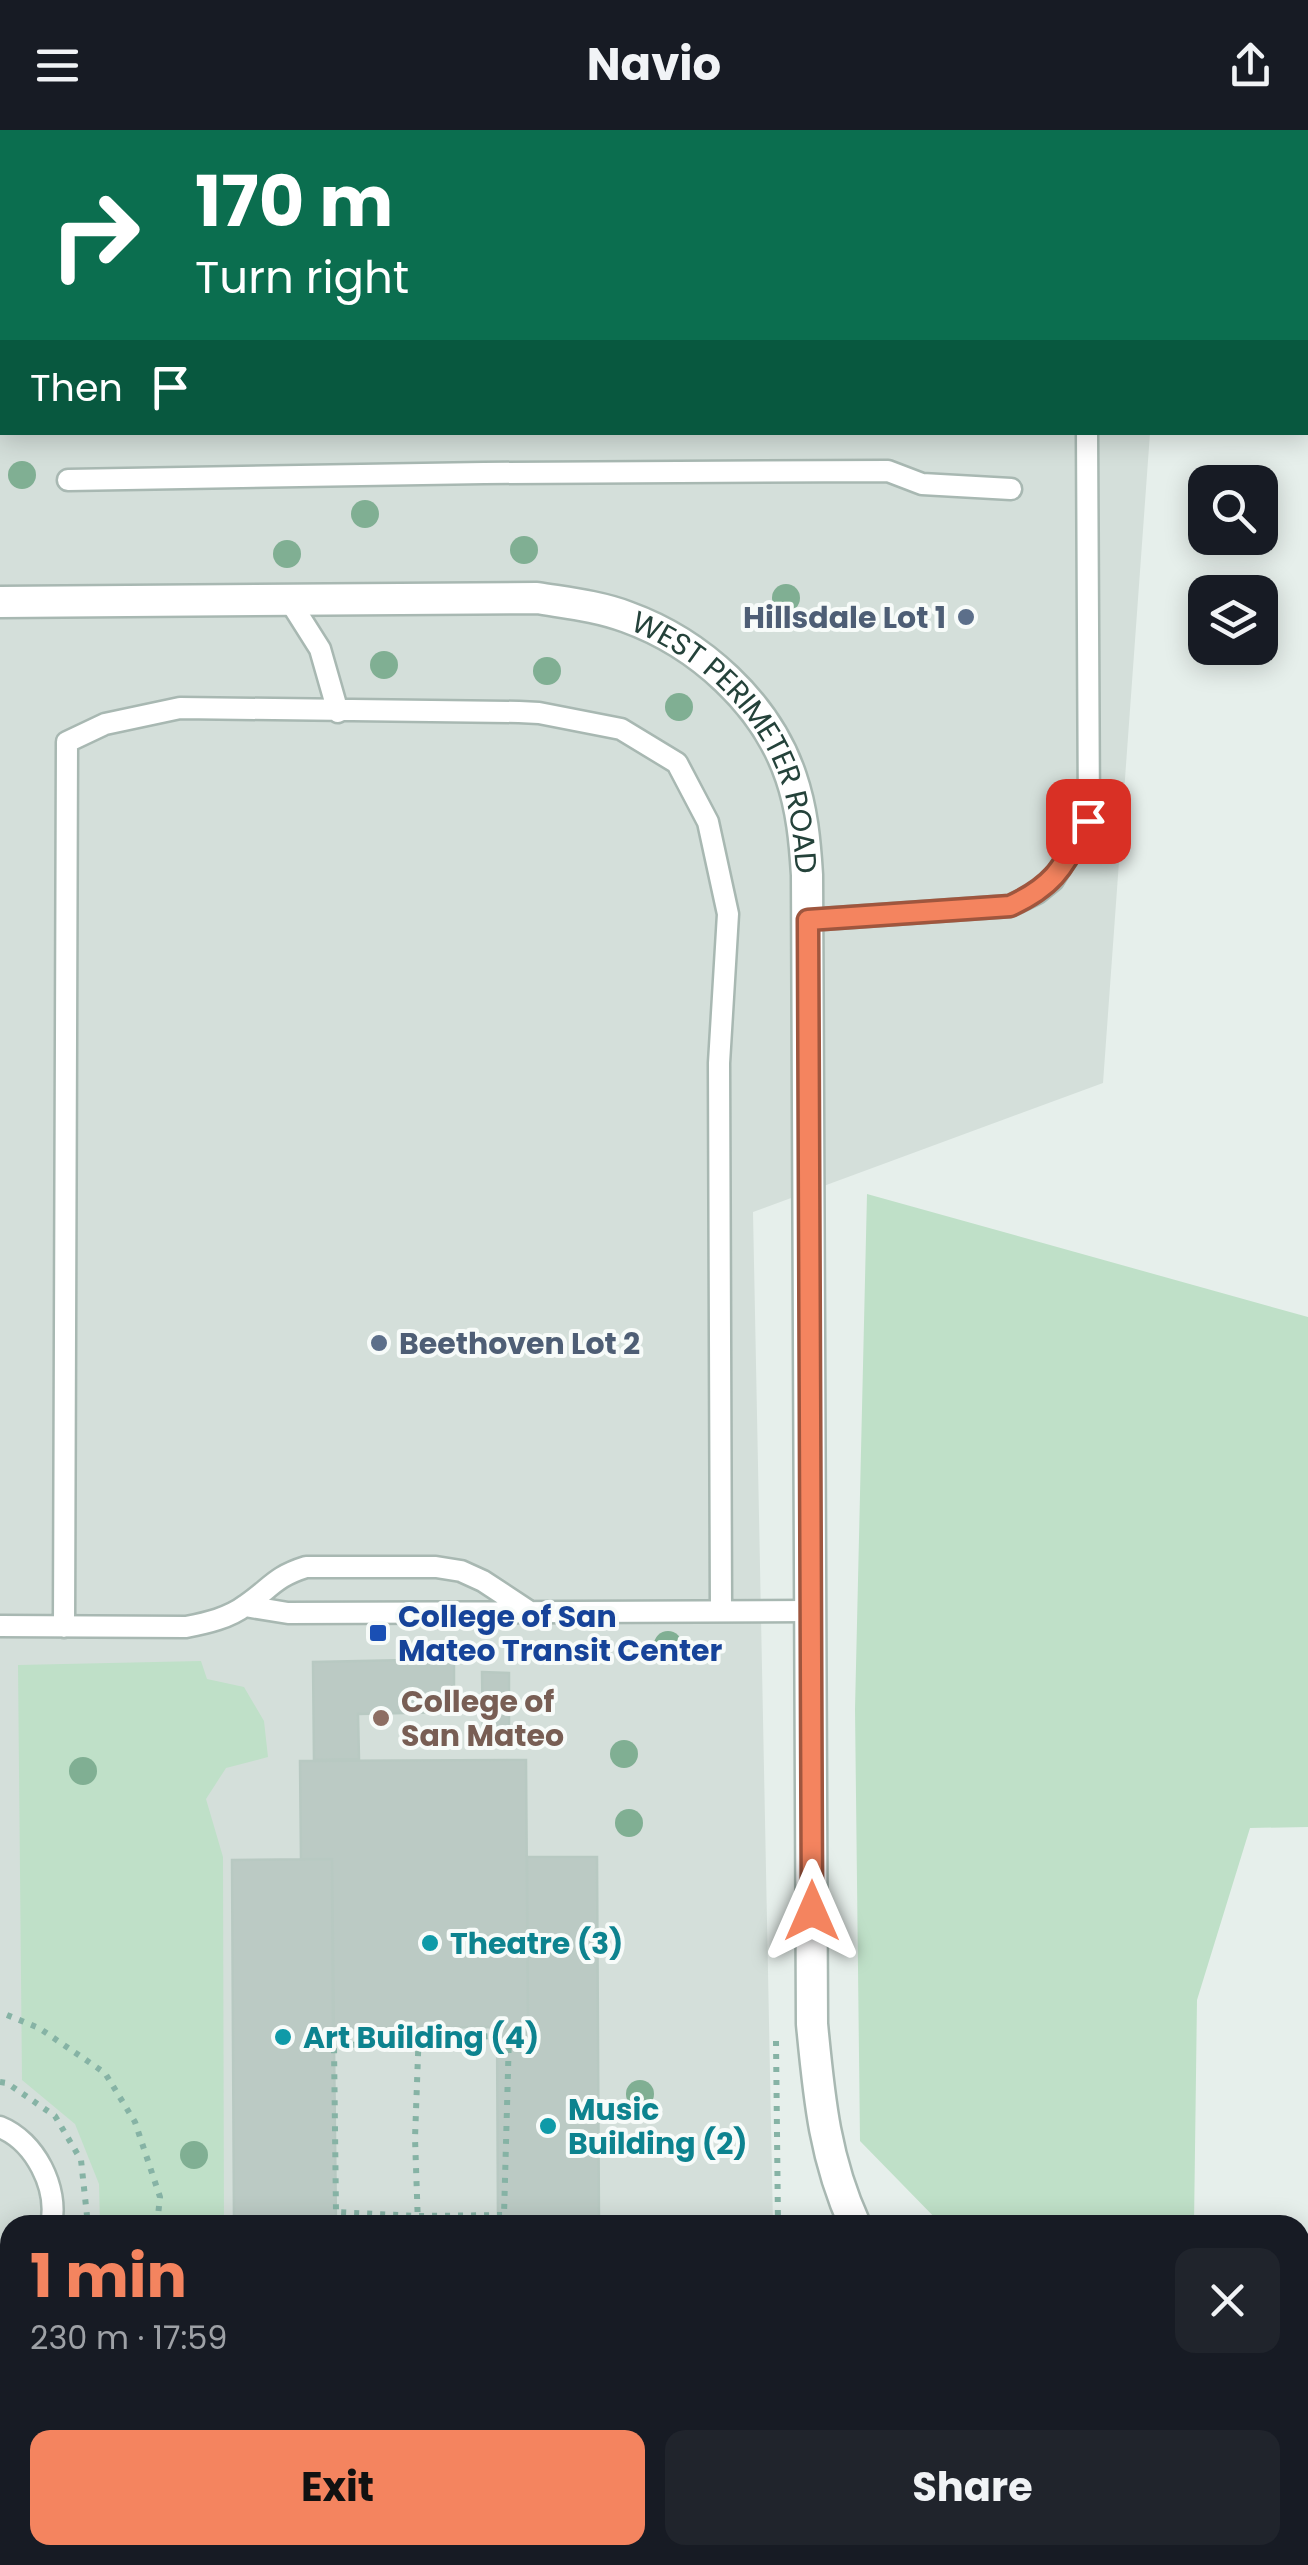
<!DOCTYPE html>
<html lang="en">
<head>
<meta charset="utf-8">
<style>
  :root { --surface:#171b24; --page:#20242c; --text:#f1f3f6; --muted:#9ea1a6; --accent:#f4845f }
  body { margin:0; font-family:Poppins,sans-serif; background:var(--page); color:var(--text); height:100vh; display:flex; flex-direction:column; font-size:38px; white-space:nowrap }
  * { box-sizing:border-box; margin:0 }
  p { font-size:32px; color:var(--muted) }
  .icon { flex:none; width:55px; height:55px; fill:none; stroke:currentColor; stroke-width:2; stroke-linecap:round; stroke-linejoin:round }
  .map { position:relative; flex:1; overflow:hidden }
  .panel { position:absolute; left:0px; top:2085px; width:1310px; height:350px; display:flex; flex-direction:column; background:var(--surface); border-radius:30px 30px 0 0; box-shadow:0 5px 25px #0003 }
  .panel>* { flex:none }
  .top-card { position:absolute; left:0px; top:0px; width:1310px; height:305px; box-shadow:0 5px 25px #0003; background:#0b6e4f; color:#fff; overflow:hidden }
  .fabs { position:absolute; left:1188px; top:335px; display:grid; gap:20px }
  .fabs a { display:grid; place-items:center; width:90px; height:90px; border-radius:20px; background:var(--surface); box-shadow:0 5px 25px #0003; font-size:50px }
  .pin { position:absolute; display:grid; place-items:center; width:85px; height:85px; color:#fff; margin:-42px; border-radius:20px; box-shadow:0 5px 15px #0006 }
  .me { position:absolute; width:110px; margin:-55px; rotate:0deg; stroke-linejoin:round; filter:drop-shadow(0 0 8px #0008) }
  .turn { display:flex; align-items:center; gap:35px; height:210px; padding:0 30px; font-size:45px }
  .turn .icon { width:130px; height:130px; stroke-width:2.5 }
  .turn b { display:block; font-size:70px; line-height:85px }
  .then { display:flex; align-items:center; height:95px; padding:0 30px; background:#0003; gap:20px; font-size:38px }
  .round { display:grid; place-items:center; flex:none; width:105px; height:105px; border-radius:20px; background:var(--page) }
  .headline { display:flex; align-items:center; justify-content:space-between; height:170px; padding:0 30px }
  h1 { font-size:60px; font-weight:700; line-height:75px; color:var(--accent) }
  .cta { display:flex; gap:20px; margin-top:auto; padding:20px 30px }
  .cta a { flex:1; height:115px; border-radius:20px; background:var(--accent); color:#111; font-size:40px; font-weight:700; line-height:115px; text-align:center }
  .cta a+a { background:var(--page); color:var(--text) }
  header { display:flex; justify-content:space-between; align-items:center; height:130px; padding:0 30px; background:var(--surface); font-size:45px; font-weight:700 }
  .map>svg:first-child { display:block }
  .built { fill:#d4dfda }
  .green { fill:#bfe0c8 }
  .building { fill:#bbcac4; stroke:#b8c9c2; stroke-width:2.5 }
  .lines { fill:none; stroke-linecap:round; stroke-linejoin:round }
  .lane-casing { stroke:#a8b8b2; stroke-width:25 }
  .street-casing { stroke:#a8b8b2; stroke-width:35 }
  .path { stroke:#86b3a5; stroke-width:6; stroke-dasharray:5 8; stroke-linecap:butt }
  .lane { stroke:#fff; stroke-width:20 }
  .street { stroke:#fff; stroke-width:30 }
  .tree { fill:#80af93 }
  .route-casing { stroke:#9f563e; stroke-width:25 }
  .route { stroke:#f4845f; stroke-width:18 }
  .service-dot { fill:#5c6f8a; stroke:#f7fbf9; stroke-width:4 }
  .transit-dot { fill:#1a4fb4; stroke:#f7fbf9; stroke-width:4 }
  .education-dot { fill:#8d6e63; stroke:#f7fbf9; stroke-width:4 }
  .culture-dot { fill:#0f9aa8; stroke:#f7fbf9; stroke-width:4 }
  .labels { text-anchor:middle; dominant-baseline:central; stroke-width:8; stroke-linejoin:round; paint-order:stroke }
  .service-label { font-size:30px; font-weight:bold; fill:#4e5e75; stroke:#f7fbf9; text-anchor:end }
  .street-label { font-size:30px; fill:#24423a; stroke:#f7fbf9 }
  .transit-label { font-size:30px; font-weight:bold; fill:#164399; stroke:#f7fbf9; text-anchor:start }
  .education-label { font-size:30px; font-weight:bold; fill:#785e54; stroke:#f7fbf9; text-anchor:start }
  .culture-label { font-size:30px; font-weight:bold; fill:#0d838f; stroke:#f7fbf9; text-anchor:start }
</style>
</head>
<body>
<header><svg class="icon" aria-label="menu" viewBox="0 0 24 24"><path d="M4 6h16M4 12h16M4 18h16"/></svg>Navio<svg class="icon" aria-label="share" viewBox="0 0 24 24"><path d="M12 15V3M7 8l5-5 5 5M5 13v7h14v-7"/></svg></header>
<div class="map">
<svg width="1308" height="2435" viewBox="0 0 1308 2435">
  <rect width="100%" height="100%" fill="#e6efeb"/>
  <!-- built -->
  <path class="built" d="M0 0H1153V2H2V302L1150 303 1103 953 753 1082 773 2095H10V2425H1300V2293L1308 2295V2435H0Z"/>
  <!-- green -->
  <path class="green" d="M867 1064 1308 1187V1697L1250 1698 1197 1870 1194 2095H942L860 2011 855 1579Z
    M201 1531 207 1549 244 1557 264 1591 268 1627 226 1638 206 1669 223 1727 224 2095H100L99 2054 75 1994 22 1950 18 1535Z"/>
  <!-- building -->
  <path class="building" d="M454 1529V1582L358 1584 359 1629 314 1630 313 1532Z
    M482 1542 509 1543V1607H483Z
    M526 1630 528 1897 333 1898 332 1729H301L300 1631Z
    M527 1727H597L599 2095H498L497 1898 528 1897Z
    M332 1729 336 2095H234L232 1730Z
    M0 2328 10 2338V2425H134V2435H0Z
    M488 2425H719V2435H488Z"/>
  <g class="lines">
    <!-- lane casing -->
    <g class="lane-casing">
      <path id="lane" d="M1072 0V2
        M68 350 484 343 888 341 922 354 1011 359
        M289 470 320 519 338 582
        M808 790 1010 776 1037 763 1053 750 1089 691 1087 302
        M245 1476 288 1483 811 1481
        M0 1496 186 1497C207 1493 229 1488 246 1475 271 1458 274 1447 306 1437H436L461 1441 483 1451 527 1480
        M64 1497 67 612 105 594 180 578 519 582 539 583 621 599 677 633 708 692 728 784 719 933 721 1481
        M0 1997C35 2011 59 2058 51 2095
        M0 2167 10 2161"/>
    </g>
    <!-- street casing -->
    <g class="street-casing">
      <g id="street">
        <path id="s1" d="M0 472 537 468C567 473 598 476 627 487 699 513 766 573 791 647 802 679 805 712 807 745L812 1894C819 1966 824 2027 855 2095"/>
        <path d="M1300 2357H1308"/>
      </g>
    </g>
    <!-- path -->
    <path class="path" d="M7 1885 39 1898 105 1943 135 1992 160 2067 157 2095
      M509 1905 504 2085 418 2086 336 2082 334 1916Z
      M776 1911 778 2095
      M0 1952 7 1953 55 1986 81 2030 88 2095
      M418 2095 415 2008 419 1898
      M0 2207 10 2203
      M234 2425 244 2435
      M811 2425V2435
      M271 2435 277 2425"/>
    <!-- lane -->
    <use href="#lane" class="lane"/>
    <!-- street -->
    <use href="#street" class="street"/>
  </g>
  <!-- trees -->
  <g class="tree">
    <circle cx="22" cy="345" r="14"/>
    <circle cx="365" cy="384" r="14"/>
    <circle cx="524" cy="420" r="14"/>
    <circle cx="287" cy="424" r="14"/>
    <circle cx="786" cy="468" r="14"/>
    <circle cx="384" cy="535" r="14"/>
    <circle cx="547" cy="541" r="14"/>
    <circle cx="679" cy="577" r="14"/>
    <circle cx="668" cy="1515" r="14"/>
    <circle cx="624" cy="1624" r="14"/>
    <circle cx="83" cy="1641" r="14"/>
    <circle cx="629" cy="1693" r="14"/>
    <circle cx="640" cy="1964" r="14"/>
    <circle cx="194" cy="2025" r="14"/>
  </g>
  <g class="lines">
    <!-- route casing -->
    <g class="route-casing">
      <path id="route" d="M812 1781 808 790 1010 776C1058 754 1064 734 1088 691"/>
    </g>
    <!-- route -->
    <use href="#route" class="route"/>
  </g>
  <!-- markers -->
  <g class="service-dot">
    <circle cx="966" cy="487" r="10"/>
    <circle cx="379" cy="1213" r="10"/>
  </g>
  <rect class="transit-dot" x="368" y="1493" width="20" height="20" rx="5"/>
  <circle class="education-dot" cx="381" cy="1588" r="10"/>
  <g class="culture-dot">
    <circle cx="430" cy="1813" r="10"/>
    <circle cx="283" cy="1907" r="10"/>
    <circle cx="548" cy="1996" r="10"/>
  </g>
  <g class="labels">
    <!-- service labels -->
    <g class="service-label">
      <text x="946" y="487">Hillsdale Lot 1</text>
      <text x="399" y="1213" text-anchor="start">Beethoven Lot 2</text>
    </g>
    <!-- street labels -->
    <g class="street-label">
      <text stroke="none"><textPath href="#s1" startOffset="800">WEST PERIMETER ROAD</textPath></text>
    </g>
    <!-- transit labels -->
    <g class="transit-label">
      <text x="398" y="1486">College of San<tspan x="398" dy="34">Mateo Transit Center</tspan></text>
    </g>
    <!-- education labels -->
    <g class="education-label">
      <text x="401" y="1571">College of<tspan x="401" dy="34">San Mateo</tspan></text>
    </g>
    <!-- culture labels -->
    <g class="culture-label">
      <text x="450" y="1813">Theatre (3)</text>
      <text x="303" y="1907">Art Building (4)</text>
      <text x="568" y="1979">Music<tspan x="568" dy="34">Building (2)</tspan></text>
    </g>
  </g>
</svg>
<div class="fabs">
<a><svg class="icon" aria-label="search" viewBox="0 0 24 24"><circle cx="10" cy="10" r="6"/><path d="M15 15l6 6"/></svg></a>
<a><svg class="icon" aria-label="layers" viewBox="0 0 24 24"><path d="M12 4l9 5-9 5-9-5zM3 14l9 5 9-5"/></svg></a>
</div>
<div class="pin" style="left:1088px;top:691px;background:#d93025"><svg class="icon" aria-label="arrive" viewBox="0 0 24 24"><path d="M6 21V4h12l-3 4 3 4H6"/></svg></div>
<svg class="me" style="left:812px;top:1781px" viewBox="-20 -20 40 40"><path d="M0-17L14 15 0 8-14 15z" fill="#f4845f" stroke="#fff" stroke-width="4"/></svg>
<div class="top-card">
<div class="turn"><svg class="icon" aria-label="right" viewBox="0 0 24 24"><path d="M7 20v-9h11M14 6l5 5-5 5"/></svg><div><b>170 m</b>Turn right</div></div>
<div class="then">Then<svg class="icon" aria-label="arrive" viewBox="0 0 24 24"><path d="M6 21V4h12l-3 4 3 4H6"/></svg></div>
</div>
<section class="panel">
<div class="headline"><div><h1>1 min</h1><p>230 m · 17:59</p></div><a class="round"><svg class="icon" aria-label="close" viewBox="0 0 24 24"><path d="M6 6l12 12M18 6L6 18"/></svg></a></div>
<div class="cta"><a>Exit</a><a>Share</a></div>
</section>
</div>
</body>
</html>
